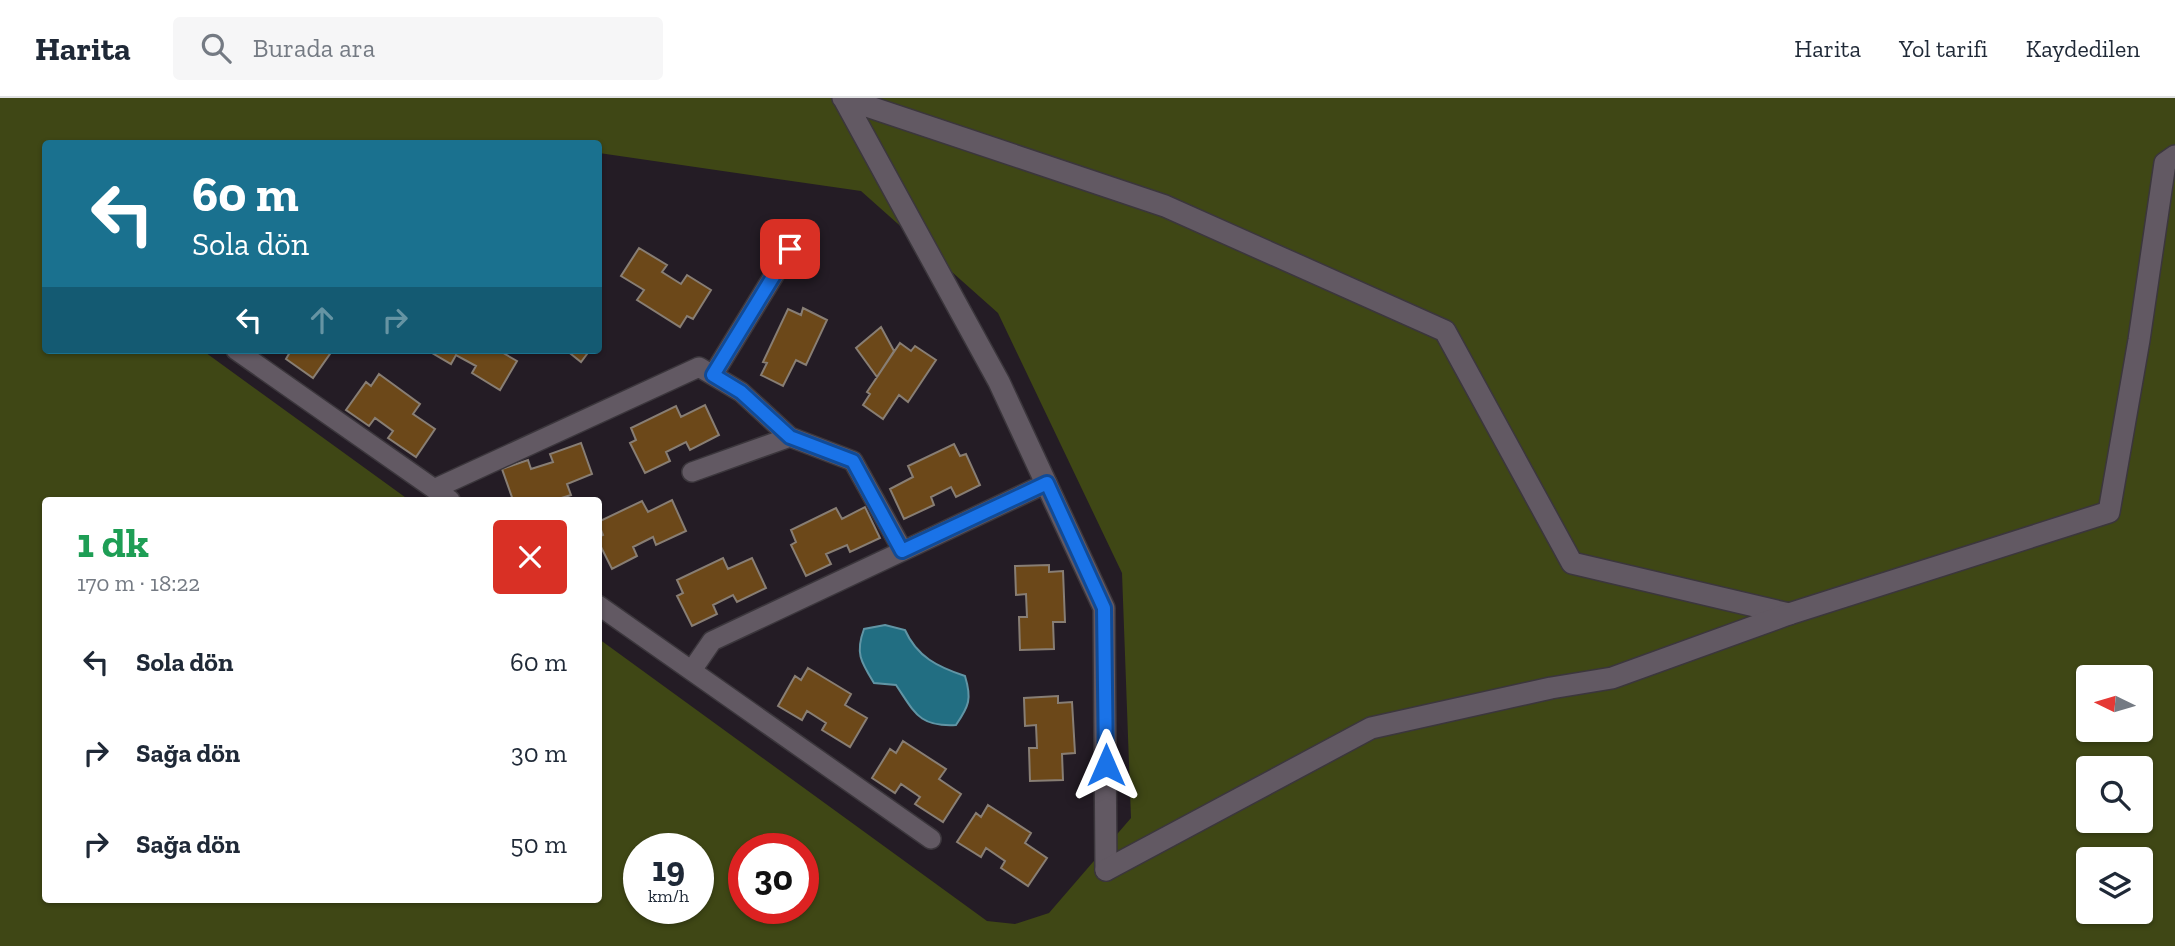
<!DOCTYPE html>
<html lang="tr">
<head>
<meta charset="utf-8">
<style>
  :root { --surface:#fff; --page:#f6f6f7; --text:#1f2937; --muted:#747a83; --line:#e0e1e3 }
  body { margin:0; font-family:"Zilla Slab",serif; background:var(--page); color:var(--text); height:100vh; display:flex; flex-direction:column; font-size:26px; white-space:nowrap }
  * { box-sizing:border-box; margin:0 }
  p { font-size:23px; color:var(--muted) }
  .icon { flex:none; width:38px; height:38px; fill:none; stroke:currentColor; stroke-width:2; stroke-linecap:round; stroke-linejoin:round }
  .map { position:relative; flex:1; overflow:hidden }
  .details { position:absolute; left:42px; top:399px; width:560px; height:406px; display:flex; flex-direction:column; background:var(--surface); border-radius:7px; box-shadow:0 2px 5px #0004 }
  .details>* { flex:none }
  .guide { position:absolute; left:42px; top:42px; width:560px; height:214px; border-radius:7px; box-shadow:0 2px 5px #0004; background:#1a718f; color:#fff; overflow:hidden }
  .needle { width:46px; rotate:275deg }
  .controls { position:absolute; left:2076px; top:567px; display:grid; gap:14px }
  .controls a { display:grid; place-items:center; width:77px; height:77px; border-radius:7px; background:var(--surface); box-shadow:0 2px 5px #0004; font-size:35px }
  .speed { position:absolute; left:623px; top:735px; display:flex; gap:14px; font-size:35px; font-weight:700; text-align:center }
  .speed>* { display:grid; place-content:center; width:91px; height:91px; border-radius:50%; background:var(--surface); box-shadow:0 2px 5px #0004; line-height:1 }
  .speed small { font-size:18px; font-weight:400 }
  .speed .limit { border:10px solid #d22; background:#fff; color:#111 }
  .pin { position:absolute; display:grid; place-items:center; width:60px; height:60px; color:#fff; margin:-30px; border-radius:14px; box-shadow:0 4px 10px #0006 }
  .me { position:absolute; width:77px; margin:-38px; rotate:0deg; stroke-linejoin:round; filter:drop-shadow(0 0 5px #0008) }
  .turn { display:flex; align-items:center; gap:24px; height:147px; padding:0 35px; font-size:32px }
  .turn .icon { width:91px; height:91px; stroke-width:2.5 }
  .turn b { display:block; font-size:49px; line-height:60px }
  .lanes { display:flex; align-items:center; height:66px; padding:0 35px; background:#0003; justify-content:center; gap:35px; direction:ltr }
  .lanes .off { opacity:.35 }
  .round { display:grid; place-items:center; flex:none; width:74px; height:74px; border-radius:7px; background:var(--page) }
  .head { display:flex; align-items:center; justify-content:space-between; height:119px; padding:0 35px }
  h1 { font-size:42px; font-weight:800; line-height:52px; color:#1e9e55 }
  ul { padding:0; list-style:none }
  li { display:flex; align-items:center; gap:21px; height:91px; padding:0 35px }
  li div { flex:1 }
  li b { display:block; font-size:26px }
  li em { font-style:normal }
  header { display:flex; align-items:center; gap:42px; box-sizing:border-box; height:98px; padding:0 35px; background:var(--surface); border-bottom:2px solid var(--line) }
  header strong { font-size:33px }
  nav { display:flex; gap:38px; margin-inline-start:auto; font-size:24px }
  .search { width:490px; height:63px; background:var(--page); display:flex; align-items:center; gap:18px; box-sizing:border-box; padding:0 24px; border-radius:7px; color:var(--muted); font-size:26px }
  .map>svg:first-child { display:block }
  .green { fill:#3f4715; fill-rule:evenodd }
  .water { fill:#226e82; stroke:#6195a5; stroke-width:2 }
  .building { fill:#6c4819; stroke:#887e74; stroke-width:2 }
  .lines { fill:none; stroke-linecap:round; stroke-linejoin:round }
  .service-casing { stroke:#3b363c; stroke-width:22 }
  .minor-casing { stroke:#3b363c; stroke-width:24 }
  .tertiary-casing { stroke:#3b363c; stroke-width:24 }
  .service { stroke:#625963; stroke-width:19 }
  .minor { stroke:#625963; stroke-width:21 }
  .tertiary { stroke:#625963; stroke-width:21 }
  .route-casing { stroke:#114b97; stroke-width:18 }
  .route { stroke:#1a73e8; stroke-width:12 }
</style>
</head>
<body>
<header>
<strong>Harita</strong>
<div class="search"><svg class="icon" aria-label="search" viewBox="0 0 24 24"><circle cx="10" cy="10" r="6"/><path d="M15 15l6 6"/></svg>Burada ara</div>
<nav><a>Harita</a><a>Yol tarifi</a><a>Kaydedilen</a></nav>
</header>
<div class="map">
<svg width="2175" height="848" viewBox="0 0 2175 848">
  <rect width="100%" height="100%" fill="#241c25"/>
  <!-- green -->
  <path class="green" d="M0 0H2175V848H0ZM46 46H598L599 55 861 93 998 215 1122 475 1131 720 1049 815 1015 826 987 823 599 541 598 802H46V402H409L202 252H46ZM2088 579H2140V632H2088ZM2088 670H2140V723H2088ZM639 751H698V810H639ZM744 751H803V810H744ZM2088 761H2140V814H2088Z"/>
  <!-- water -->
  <path class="water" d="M885 527 905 532C917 559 938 569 965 578 972 601 969 608 956 627 919 629 915 615 896 587L874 585C861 564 855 555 864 531Z"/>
  <!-- building -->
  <path class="building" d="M639 150 667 167 662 174 681 186 687 177 711 192 693 221 687 218 680 229 637 202 644 192 621 178Z
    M803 210 827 222 806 267 796 262 783 288 761 277 767 265 763 264 788 211 801 217Z
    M881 229 894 253 877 279 856 250Z
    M900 245 911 253 915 248 936 262 908 304 899 297 883 321 863 307 870 296 867 294Z
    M287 252H331L332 253 313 280 286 261 290 254Z
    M427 252H498L517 263 500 292 472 275 476 268 456 257 451 266Z
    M566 252H590L581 264Z
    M379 276 420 306 413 316 435 331 416 359 388 340 393 333 375 320 369 328 346 312 366 284 371 288Z
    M705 307 719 337 690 352 686 344 666 354 670 363 645 375 630 345 636 342 631 330 676 308 681 319Z
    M581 345 592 376 567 386 571 397 555 402H513L502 371 528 362 531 371 553 364 550 356Z
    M954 346 960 358 966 356 980 387 956 399 951 389 931 399 934 407 904 421 890 391 913 379 908 368Z
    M672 402 686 433 656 447 653 439 633 449 637 458 612 471 598 443V439L603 437 598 424 642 403 648 414Z
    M865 409 880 440 850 454 847 447 826 456 831 466 806 478 791 447 796 444 791 432 836 410 842 421Z
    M723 460 728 471 752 460 766 490 737 504 733 497 713 507 717 516 692 528 677 498 683 495 677 482Z
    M1049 467V474L1063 473 1065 524H1053L1054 551 1020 552 1019 519H1027L1026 496 1016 497 1015 468Z
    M808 570 851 596 845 607 867 620 850 649 822 632 826 625 807 613 802 622 778 608 795 578 801 582Z
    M1058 598V605L1072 604 1075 655 1062 656 1063 682 1030 683 1029 650H1037L1036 627 1025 628 1024 600Z
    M903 643 946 671 939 681 961 696 943 724 915 706 920 699 901 686 895 695 872 680 890 651 896 655Z
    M988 707 1031 735 1025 745 1047 760 1028 788 1001 770 1005 763 986 750 981 759 957 744 976 715 981 719Z"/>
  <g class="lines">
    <!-- service casing -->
    <g class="service-casing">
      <path id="service" d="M236 252 450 402
        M713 277 790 151
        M692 374 790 339
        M434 391 699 269 741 294 790 339 853 363 903 453
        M598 507 931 741
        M692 572 712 543 1047 385"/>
    </g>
    <!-- minor casing -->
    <g class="minor-casing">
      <path id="minor" d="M843 0 1165 108 1445 233 1572 465 1789 516
        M844 1 999 284 1104 510 1106 772"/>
    </g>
    <!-- tertiary casing -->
    <g class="tertiary-casing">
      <path id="tertiary" d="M1106 772 1371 630 1551 590 1612 580 1789 516 2109 414 2139 242 2165 65 2175 58"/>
    </g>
    <!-- service -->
    <use href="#service" class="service"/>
    <!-- minor -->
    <use href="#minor" class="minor"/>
    <!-- tertiary -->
    <use href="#tertiary" class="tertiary"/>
  </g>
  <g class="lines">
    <!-- route casing -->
    <g class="route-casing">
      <path id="route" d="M790 151 713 277 741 294 790 339 853 363 902 453 1047 385 1104 510 1106 667"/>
    </g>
    <!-- route -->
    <use href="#route" class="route"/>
  </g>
</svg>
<div class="controls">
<a><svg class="needle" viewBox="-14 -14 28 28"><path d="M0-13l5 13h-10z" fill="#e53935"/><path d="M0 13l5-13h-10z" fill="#747a83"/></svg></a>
<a><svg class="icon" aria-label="search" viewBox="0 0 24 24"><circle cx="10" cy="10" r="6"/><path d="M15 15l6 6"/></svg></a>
<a><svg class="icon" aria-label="layers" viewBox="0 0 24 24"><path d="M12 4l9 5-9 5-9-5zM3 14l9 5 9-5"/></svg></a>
</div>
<div class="speed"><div>19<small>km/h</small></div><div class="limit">30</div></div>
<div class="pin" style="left:790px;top:151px;background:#d93025"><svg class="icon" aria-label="arrive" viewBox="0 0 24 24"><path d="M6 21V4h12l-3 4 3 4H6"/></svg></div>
<svg class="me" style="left:1106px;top:667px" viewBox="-20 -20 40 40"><path d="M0-17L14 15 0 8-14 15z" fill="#1a73e8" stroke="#fff" stroke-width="4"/></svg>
<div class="guide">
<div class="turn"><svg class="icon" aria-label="left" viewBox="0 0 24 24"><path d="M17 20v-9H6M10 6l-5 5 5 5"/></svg><div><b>60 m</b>Sola dön</div></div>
<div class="lanes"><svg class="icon" aria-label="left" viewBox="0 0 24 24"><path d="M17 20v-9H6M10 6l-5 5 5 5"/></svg><svg class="icon off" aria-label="ahead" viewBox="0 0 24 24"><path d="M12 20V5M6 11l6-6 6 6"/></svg><svg class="icon off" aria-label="right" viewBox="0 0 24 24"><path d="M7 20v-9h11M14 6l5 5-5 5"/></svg></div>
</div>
<section class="details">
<div class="head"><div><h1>1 dk</h1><p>170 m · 18:22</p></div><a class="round" style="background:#d93025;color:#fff"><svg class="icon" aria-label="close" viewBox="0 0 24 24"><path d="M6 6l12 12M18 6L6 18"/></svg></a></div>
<ul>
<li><svg class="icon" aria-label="left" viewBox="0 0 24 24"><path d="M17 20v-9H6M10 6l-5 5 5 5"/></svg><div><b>Sola dön</b></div><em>60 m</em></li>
<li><svg class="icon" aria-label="right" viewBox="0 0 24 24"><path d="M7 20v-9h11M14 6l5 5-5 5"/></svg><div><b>Sağa dön</b></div><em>30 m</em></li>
<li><svg class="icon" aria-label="right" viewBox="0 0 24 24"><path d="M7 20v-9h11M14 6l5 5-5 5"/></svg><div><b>Sağa dön</b></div><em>50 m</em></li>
</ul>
</section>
</div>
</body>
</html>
